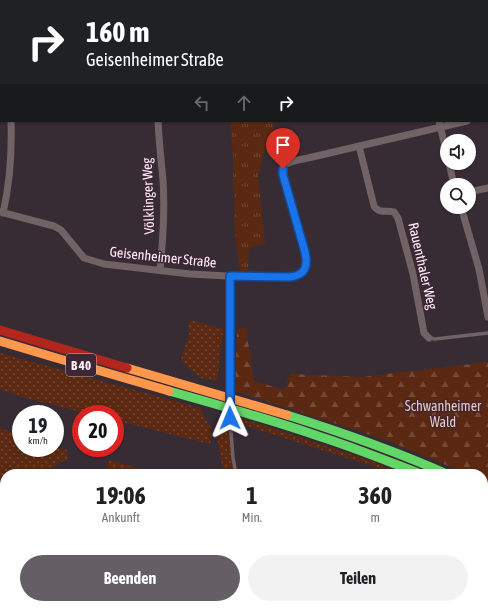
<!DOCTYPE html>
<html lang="de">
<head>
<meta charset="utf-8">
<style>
  :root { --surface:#fff; --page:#f2f2f2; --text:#202124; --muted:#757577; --accent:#655f65 }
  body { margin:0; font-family:"Asap Condensed",sans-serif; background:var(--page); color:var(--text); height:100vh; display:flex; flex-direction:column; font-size:15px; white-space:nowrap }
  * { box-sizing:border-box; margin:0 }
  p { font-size:13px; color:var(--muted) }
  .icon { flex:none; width:22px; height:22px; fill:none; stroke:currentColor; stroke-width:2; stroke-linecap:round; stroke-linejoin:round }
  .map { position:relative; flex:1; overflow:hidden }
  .panel { position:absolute; left:0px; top:469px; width:488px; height:140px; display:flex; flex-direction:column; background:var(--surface); border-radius:16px 16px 0 0; box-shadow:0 1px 3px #0004 }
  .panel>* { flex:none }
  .guide { position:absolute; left:0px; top:0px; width:488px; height:122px; box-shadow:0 1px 3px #0004; background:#202124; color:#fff; overflow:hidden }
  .controls { position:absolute; left:440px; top:134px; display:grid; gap:8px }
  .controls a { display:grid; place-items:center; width:36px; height:36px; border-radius:50%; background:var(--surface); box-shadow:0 1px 3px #0004; font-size:20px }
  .speed { position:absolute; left:12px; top:405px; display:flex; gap:8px; font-size:20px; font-weight:700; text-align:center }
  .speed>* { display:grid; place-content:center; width:52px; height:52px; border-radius:50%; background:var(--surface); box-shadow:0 1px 3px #0004; line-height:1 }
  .speed small { font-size:10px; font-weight:400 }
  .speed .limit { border:6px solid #d22; background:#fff; color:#111 }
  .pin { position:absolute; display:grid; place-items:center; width:34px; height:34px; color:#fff; margin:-41px -17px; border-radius:50% 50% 50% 0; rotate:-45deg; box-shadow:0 0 4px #0007 }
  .pin .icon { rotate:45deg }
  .me { position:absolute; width:44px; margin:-22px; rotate:359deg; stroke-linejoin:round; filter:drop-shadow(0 0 3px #0008) }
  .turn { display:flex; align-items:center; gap:14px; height:84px; padding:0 20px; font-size:18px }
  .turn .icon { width:52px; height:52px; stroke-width:2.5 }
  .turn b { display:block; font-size:28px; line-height:34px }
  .lanes { display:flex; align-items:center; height:38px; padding:0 20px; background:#0003; justify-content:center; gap:20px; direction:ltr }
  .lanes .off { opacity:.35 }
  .eta { display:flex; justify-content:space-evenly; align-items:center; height:68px; text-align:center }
  .eta b { font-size:24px; font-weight:700; line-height:28px }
  .action { display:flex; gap:8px; margin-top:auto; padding:8px 20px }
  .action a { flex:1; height:46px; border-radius:24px; background:var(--accent); color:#fff; font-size:16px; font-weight:700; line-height:46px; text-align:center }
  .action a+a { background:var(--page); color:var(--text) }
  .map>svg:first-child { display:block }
  .grass { fill:url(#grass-dots) }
  .forest { fill:url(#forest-firs) }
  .park { fill:url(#park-tufts) }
  .garden { fill:#5b2911 }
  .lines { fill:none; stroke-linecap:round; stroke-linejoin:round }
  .lane { stroke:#706265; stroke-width:3.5 }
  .street { stroke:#706265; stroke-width:7 }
  .fast { stroke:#63d668; stroke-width:9 }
  .slow { stroke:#ff974d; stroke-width:9 }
  .jam { stroke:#b3261e; stroke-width:9 }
  .lane-bridge { stroke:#706265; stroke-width:3.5 }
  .route-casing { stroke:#114b97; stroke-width:10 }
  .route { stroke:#1a73e8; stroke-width:7 }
  .labels { text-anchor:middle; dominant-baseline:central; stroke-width:3; stroke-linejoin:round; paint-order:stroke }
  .shield { fill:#3d2736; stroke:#c4b3be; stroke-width:1 }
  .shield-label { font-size:13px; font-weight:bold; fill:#feeff9 }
  .street-label { font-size:14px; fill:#feeff9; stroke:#3d2736 }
  .park-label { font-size:14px; fill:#f2c6b3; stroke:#3d2736 }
</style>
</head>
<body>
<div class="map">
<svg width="488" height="609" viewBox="0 0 488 609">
  <defs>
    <pattern id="grass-dots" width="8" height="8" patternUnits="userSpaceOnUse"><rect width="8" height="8" fill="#5b2911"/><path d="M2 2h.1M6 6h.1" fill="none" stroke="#744834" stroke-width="1.8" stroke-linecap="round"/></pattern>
    <pattern id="forest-firs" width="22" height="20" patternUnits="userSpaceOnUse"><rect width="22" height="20" fill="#5b2911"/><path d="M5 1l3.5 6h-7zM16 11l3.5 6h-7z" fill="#744834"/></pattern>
    <pattern id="park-tufts" width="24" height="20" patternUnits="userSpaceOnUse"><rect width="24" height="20" fill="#5b2911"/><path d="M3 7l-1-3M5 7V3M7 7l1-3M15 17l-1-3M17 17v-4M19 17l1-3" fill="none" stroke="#744834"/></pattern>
  </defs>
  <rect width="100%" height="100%" fill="#382c34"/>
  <!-- grass -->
  <path class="grass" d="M190 320 223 329 217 381 201 378 181 361 190 330 188 329Z
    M0 353 200 408 211 428 210 444 115 420V414H90L27 398 0 390Z
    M238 417 374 462 401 474H392L382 469 241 424Z
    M217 423H228L231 454 235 474H224L218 442Z
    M0 428 21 436V448H55V447L67 450 68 460 57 463 49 474H5V604H246L266 609H6L0 593Z
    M109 460 158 474H119L106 470Z"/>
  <!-- forest -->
  <path class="forest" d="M237 328H246L254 381 285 390 290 374 362 377 488 362V484L483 482V474H468L386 440 235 391Z"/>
  <!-- park -->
  <path class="park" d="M230 121H272L277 139 267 140 258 176 265 243 249 248 248 271H240L234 223 235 208 233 185V155Z
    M0 480 5 482V604H130L134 609H0Z"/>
  <!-- garden -->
  <path class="garden" d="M408 604H429L431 609H397Z"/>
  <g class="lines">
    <!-- lane -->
    <path class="lane" d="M429 338 435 339 488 333
      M231 433 233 458 236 474
      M295 604 299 609"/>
    <!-- street -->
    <path class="street" d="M247 0V1
      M29 1V0
      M85 1V0
      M393 1 397 0
      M487 47 488 46
      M0 62 1 63
      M487 116H488
      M158 121C159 141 161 160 163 180 165 210 163 240 160 270
      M439 121 447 155
      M359 146 374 206C379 214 386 210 394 212L398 218 413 274 424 333 429 338
      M449 163 454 185
      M469 192 488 188
      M461 207 479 269 488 317
      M0 212 54 226 61 230 84 258 104 264 190 274 246 277H284L295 276 302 272 306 266 307 259 283 175C283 172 282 168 285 165 289 161 303 159 308 158L467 121
      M3 213C10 183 12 152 11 121
      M230 376V277"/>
    <!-- fast -->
    <path class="fast" d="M169 391C219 405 269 419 318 436 353 447 387 461 421 474
      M287 415C341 432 395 451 447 474"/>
    <!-- slow -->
    <path class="slow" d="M0 341 53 357 169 391
      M127 368 287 415
      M483 492 488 494"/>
    <!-- jam -->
    <path class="jam" d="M0 330 127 368
      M483 503 488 506"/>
    <!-- lane-bridge -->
    <path class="lane-bridge" d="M230 376 231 433"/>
  </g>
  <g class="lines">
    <!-- route casing -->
    <g class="route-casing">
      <path id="route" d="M230 418V276L290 277C306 275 308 266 305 252L283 175V169"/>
    </g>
    <!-- route -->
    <use href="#route" class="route"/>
  </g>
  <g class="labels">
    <!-- shield labels -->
    <rect class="shield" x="66" y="354" width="30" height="22" rx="3"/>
    <g class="shield-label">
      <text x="81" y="365">B 40</text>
    </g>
    <!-- street labels -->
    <g class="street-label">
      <text transform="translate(148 196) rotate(-92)">Völklinger Weg</text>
      <text transform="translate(163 257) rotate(6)">Geisenheimer Straße</text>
      <text transform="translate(423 266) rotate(77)">Rauenthaler Weg</text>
    </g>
    <!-- park labels -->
    <g class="park-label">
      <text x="443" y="406">Schwanheimer<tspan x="443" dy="16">Wald</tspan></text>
    </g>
  </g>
</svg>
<div class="controls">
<a><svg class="icon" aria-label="sound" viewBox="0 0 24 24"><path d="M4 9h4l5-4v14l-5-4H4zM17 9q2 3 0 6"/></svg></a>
<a><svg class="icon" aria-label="search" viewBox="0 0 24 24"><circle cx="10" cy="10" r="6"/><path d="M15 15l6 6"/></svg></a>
</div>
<div class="speed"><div>19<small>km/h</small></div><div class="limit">20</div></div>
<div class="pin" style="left:283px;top:169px;background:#d93025"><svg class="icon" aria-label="arrive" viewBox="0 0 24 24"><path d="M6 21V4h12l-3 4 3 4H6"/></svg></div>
<svg class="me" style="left:230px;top:418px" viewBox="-20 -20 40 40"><path d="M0-17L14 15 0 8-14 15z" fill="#1a73e8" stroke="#fff" stroke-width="4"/></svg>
<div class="guide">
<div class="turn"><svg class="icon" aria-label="right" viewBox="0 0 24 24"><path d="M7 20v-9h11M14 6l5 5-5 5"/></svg><div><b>160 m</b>Geisenheimer Straße</div></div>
<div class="lanes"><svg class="icon off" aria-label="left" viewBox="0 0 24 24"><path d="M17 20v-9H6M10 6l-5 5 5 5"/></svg><svg class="icon off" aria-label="ahead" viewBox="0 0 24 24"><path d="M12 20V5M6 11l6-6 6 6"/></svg><svg class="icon" aria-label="right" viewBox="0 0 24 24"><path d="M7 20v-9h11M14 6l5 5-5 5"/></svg></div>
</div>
<section class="panel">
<div class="eta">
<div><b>19:06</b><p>Ankunft</p></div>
<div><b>1</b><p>Min.</p></div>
<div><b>360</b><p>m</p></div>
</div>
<div class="action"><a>Beenden</a><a>Teilen</a></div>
</section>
</div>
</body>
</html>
